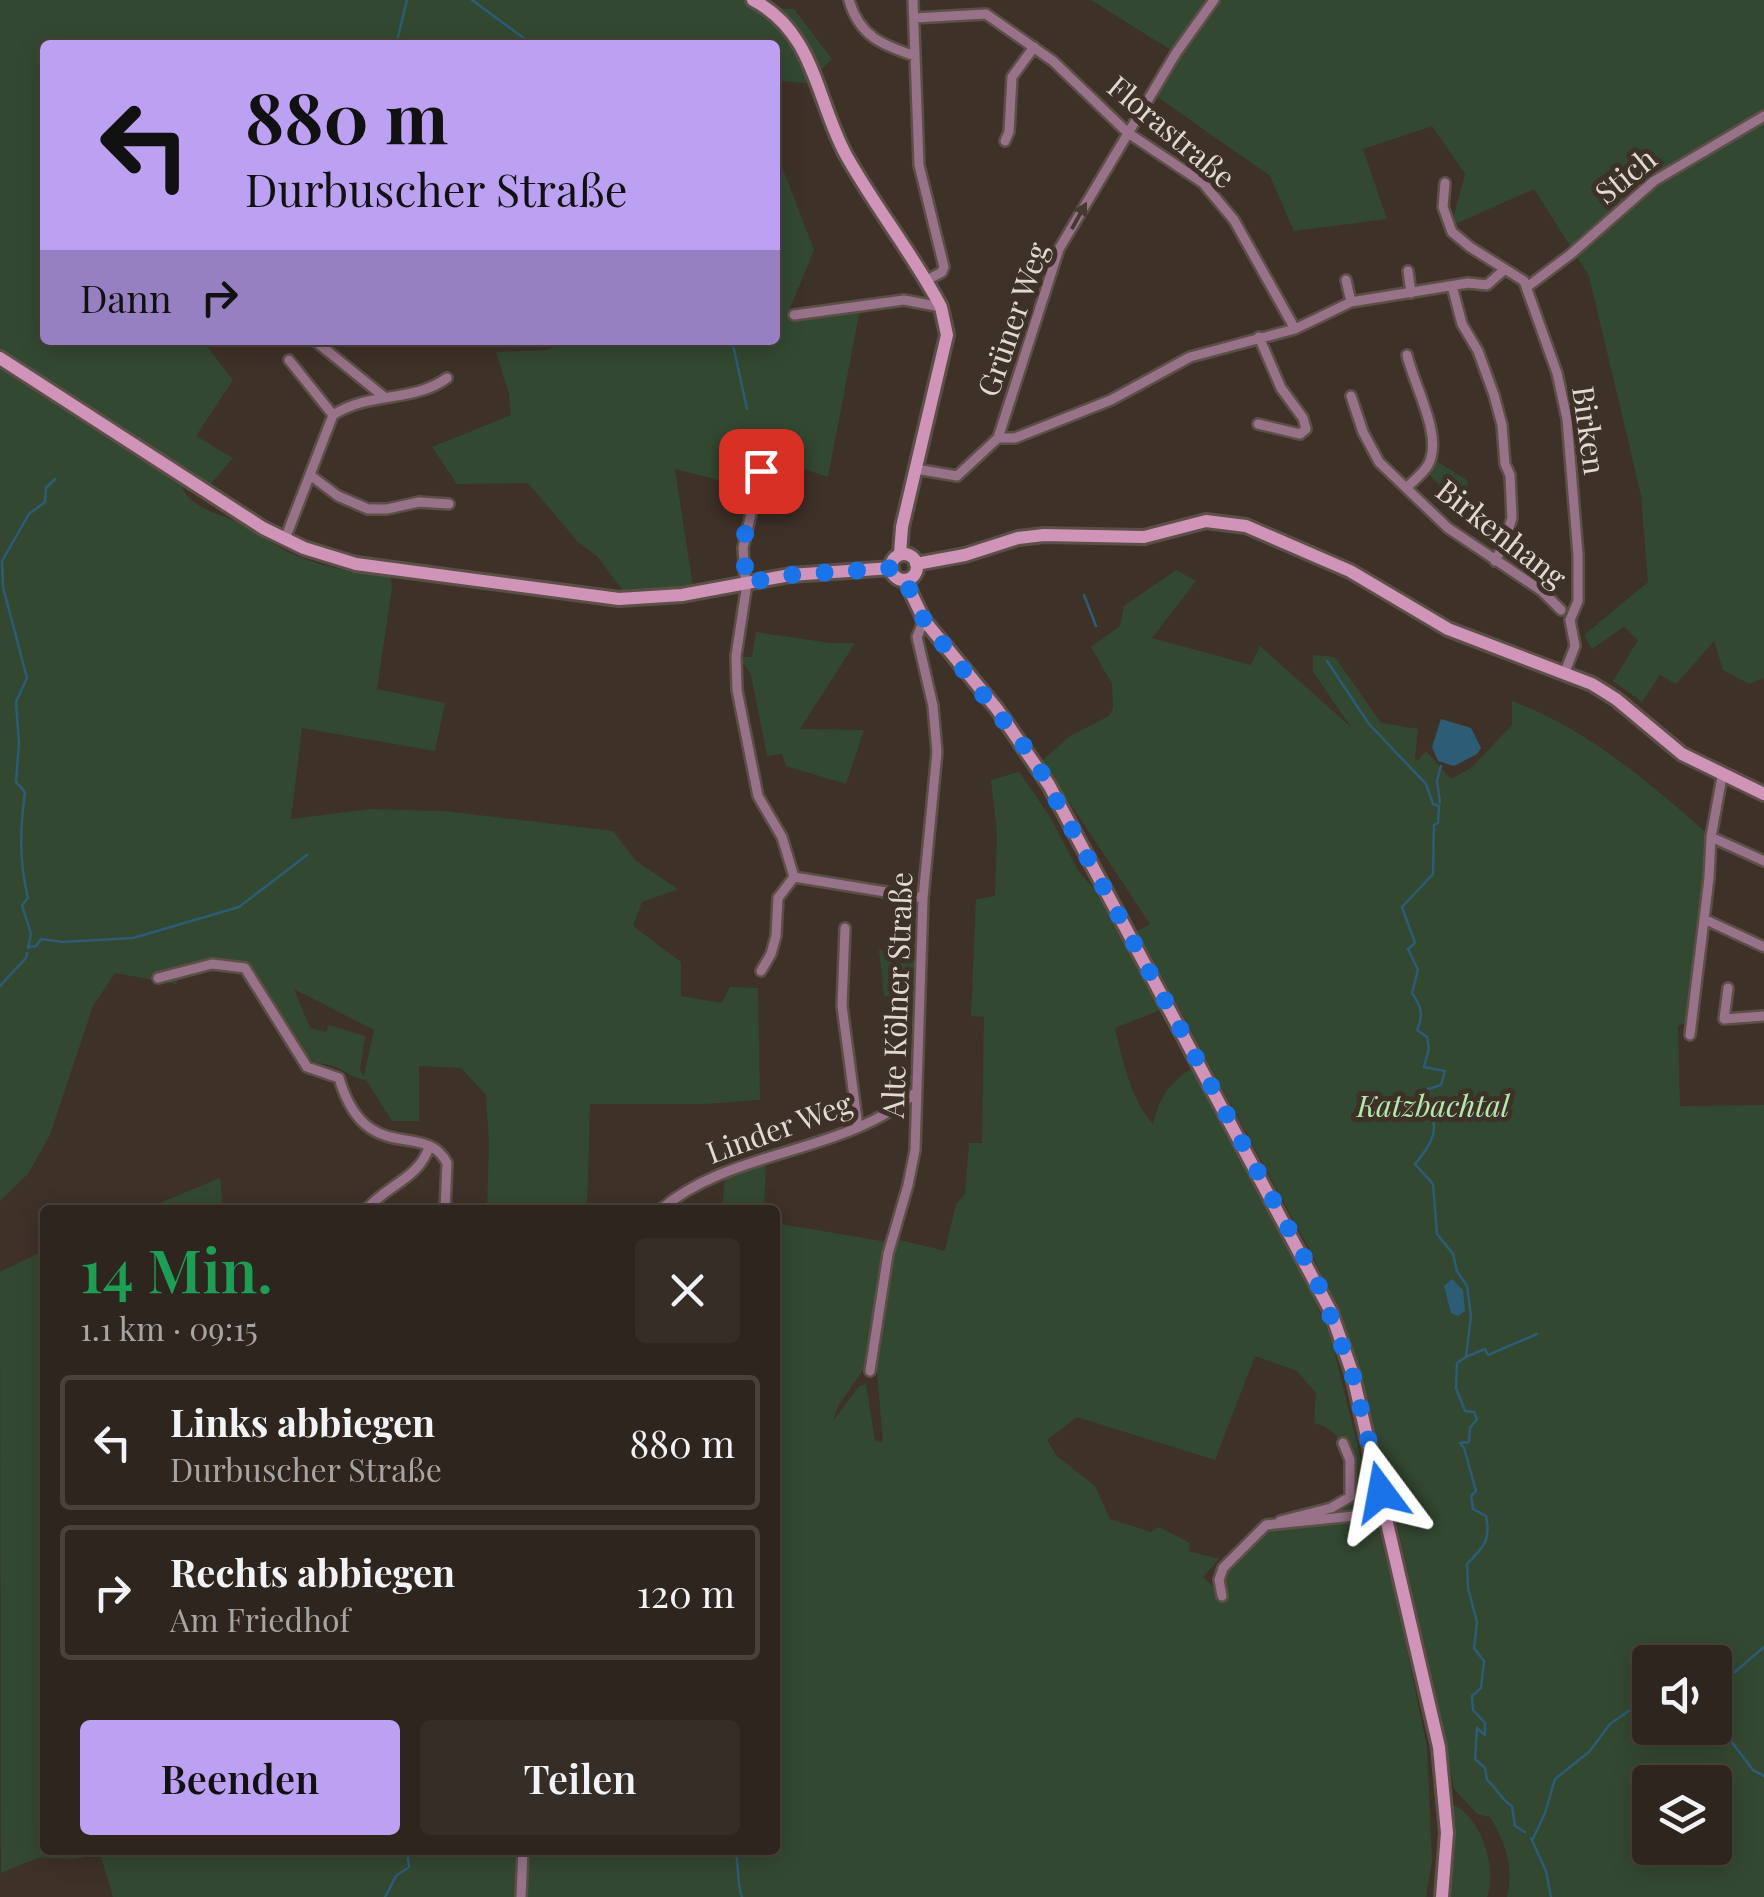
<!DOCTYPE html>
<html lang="de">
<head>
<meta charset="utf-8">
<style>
  :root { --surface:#2e251e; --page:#362d27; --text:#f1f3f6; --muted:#a7a5a4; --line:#49423c; --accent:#bca0f2 }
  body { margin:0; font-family:"Playfair Display",serif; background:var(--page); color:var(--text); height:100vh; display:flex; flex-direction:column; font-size:38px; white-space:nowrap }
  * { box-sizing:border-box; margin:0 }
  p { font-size:32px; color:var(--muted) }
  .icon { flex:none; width:55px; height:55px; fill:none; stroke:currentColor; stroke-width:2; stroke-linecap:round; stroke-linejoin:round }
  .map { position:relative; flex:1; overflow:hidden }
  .side { position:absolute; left:40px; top:1205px; width:740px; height:650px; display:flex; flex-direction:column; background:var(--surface); border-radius:10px; box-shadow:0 5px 25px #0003,0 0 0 2px var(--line) }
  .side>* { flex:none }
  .hud { position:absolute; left:40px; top:40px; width:740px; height:305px; border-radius:10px; box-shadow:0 5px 25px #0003,0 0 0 2px var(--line); background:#bca0f2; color:#111; overflow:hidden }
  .buttons { position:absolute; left:1632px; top:1645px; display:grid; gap:20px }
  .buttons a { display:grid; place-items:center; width:100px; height:100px; border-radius:10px; background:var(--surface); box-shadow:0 5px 25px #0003,0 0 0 2px var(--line); font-size:50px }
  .pin { position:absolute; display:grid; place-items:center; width:85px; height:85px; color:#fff; margin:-42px; border-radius:20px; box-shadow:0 5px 15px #0006 }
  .me { position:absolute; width:110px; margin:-55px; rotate:347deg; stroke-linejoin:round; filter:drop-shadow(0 0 8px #0008) }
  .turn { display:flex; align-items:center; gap:35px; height:210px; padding:0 40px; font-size:45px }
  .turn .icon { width:130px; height:130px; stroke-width:2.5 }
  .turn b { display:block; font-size:70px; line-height:85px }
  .then { display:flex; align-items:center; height:95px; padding:0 40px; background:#0003; gap:20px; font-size:38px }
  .round { display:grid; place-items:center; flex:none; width:105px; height:105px; border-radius:10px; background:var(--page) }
  .headline { display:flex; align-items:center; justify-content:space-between; height:170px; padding:0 40px }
  h1 { font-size:60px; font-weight:600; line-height:75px; color:#1e9e55 }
  .button { display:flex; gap:20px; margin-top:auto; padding:20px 40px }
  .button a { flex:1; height:115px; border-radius:10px; background:var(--accent); color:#111; font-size:40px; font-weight:600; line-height:115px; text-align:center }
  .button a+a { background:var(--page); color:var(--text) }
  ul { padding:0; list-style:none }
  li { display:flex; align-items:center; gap:30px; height:135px; margin:0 20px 15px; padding:0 20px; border:5px solid var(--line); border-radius:10px }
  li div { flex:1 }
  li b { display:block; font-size:38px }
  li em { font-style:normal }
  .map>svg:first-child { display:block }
  .green { fill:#334831; fill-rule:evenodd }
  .water { fill:#2d5c77 }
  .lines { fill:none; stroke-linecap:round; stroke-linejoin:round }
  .stream { stroke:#2d5c77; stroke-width:2.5 }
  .street-casing { stroke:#5c4f47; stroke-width:14 }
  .secondary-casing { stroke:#5c4f47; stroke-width:18 }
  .street { stroke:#987289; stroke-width:9 }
  .secondary { stroke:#d094b9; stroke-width:12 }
  .oneway { fill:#473832 }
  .route { stroke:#1a73e8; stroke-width:18; stroke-dasharray:0 32.4 }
  .labels { text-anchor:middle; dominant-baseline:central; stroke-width:10; stroke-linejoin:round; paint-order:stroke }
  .street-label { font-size:30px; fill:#e2d9d4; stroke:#3e3128 }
  .park-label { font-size:30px; font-style:italic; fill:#b4e9ad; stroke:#3e3128 }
</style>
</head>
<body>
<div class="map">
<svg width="1764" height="1897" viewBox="0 0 1764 1897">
  <rect width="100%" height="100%" fill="#3e3128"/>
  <!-- green -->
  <path class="green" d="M0 0H753L768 8 794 9 832 59 809 83 781 81 775 148 814 250 788 313 798 317 860 309 828 477 744 450 734 484 675 469 693 587 627 596 597 556 578 542 528 483 457 484 432 447 511 415 509 394 496 352 547 350 570 340H775V45H45V340H202L233 380 196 436 233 458 208 487 120 426 0 352Z
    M1091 0H1209L1174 52Z
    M1217 0H1764V678L1749 684 1723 670 1714 641 1676 684 1660 675 1642 702 1613 681 1638 640 1624 627 1592 649 1584 635 1648 582 1641 495 1589 276 1534 189 1451 226 1465 174 1432 126 1363 149 1387 219 1294 231 1270 176 1156 96Z
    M0 367 181 484C189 510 223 514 244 525 258 532 270 542 284 550 317 567 353 572 390 576L392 587 377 689 445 703 435 751 302 728 291 819 370 809 444 811 613 831 636 861 678 889 642 902 633 926 681 962V996L722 1003 730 987 758 988 760 1100 703 1104H590L587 1210H487L489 1143 486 1095 461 1068 419 1066V1121H392L366 1080C351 1078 345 1070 333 1066 322 1063 317 1064 307 1058L268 994 265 995 245 968 230 965 180 975 176 984 115 973 93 1006 50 1135 28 1174 0 1201ZM294 989 374 1030 364 1076 360 1070 365 1036 329 1025 326 1032 310 1028Z
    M1435 460 1467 480 1469 502 1450 495 1427 472Z
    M1176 570 1196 581 1152 638 1251 665 1260 646 1351 727 1313 672V655L1335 657 1381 723 1418 729 1415 758 1418 760 1426 751 1451 779 1471 768 1512 725V701C1588 729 1650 783 1711 837L1694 1020 1678 1026 1680 1106 1764 1105V1897H1507C1514 1867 1506 1843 1490 1817L1477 1814 1454 1789 1441 1717 1389 1489 1347 1332 1314 1258 1137 931 1150 924 1042 761 1070 736 1109 716 1113 708 1112 684 1091 647 1120 626 1124 606ZM1650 1662H1715V1728H1650ZM1650 1782H1715V1848H1650Z
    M756 632 831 643H855L800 729 864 730 846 784 786 766 782 754 767 756 751 675 739 657H752Z
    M1019 772 1049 815 1079 872 1095 890 1160 1010 1115 1028C1123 1061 1130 1098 1153 1124 1160 1097 1169 1083 1192 1068L1311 1292 1331 1338 1400 1616 1427 1747 1432 1861 1426 1897H113L100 1854 75 1859 38 1858 1 1873 0 1272 45 1250V1850H775V1223L887 1242 870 1360 838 1406 833 1421 859 1386 866 1384 875 1441 883 1442 876 1360 891 1255 896 1239 945 1251 956 1204 965 1194 969 1143H982L984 1017 971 1016 976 899 995 896 997 832 991 780ZM1255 1356 1297 1371 1316 1393 1314 1423C1347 1430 1346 1461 1351 1490L1331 1507 1255 1533 1219 1580 1220 1593 1203 1577 1219 1559 1189 1551 1190 1543 1159 1527 1151 1532 1110 1519 1095 1486 1057 1456 1047 1440 1077 1417 1215 1460Z
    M916 948 914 997 884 996 879 950Z
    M766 1164 764 1210H722L725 1178Z
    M220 1178 223 1210H143Z
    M1453 1805C1481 1816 1498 1870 1487 1897H1450Z"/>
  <!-- water -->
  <path class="water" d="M1441 719 1471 728 1481 748 1477 754 1454 766 1438 761 1432 747Z
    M1452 1279 1463 1290 1465 1311 1458 1316 1451 1313 1444 1286Z"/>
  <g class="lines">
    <!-- stream -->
    <path class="stream" d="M472 0 533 45
      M396 45 407 0
      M732 340 747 409
      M1084 595 1096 626
      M1327 661 1369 724 1426 784 1433 804 1439 806 1438 823 1434 825 1433 874 1402 907 1415 943 1408 949 1418 970 1412 993C1421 1006 1424 1015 1417 1030L1427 1037 1429 1048 1424 1067 1445 1071 1441 1085 1425 1090C1436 1127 1441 1133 1415 1164L1433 1184 1437 1234 1453 1254 1457 1271 1467 1286 1471 1316 1466 1357 1457 1363 1456 1388 1465 1411 1474 1412 1477 1419 1470 1428 1469 1442 1460 1443 1464 1448 1476 1491 1471 1496 1473 1509 1486 1516C1491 1540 1484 1547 1467 1564L1468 1588 1477 1622 1474 1648 1484 1661 1481 1688 1472 1696 1473 1710 1485 1723V1735L1477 1728 1475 1759 1485 1768 1487 1780C1497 1788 1501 1800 1512 1806L1515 1826 1525 1832
      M1440 803 1437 781 1441 766
      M29 947 36 946 41 939 63 942 133 938 239 907 307 855
      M28 948 31 934 22 905 28 898C19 862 20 830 25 792L16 782 19 743 16 702 27 678 3 587 2 561 29 514 45 502 46 488 55 479
      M0 986 26 958 27 953
      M1468 1356 1485 1349 1488 1355 1537 1334
      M1715 1689 1764 1647
      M1713 1728 1728 1737 1753 1770 1764 1776
      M1531 1838 1546 1871 1551 1897
      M1533 1839 1545 1813 1555 1779 1589 1752 1610 1724 1640 1703 1650 1704
      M735 1850C740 1867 736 1880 742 1897
      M385 1897 396 1876 409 1867 407 1850"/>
    <!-- street casing -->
    <g class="street-casing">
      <path id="street" d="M849 0C859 36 882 45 915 56
        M913 0 919 165 944 267 942 272 927 280
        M914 18 986 14 1053 61 1128 133 1203 183 1234 220 1295 329
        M1005 141 1009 132 1012 77 1034 47
        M1445 183 1443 207 1452 232 1470 247 1524 281 1557 373 1567 419 1578 555V601L1570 620 1575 646 1565 672
        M1408 271 1411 293
        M1346 280 1351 302
        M1452 286 1462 324 1478 351 1494 395 1502 425 1505 464 1510 475 1512 518 1503 546 1495 561
        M1527 287 1571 254 1654 181 1764 116
        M794 315 904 300 941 307
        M314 340 383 396
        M289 360 333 415
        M1351 396 1363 432 1379 462 1448 528 1542 591 1561 610
        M1258 424 1300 434 1306 429 1303 418 1281 388 1259 337
        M998 438H1015L1111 400 1190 357 1295 329 1351 302 1468 283 1487 285 1505 269
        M916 469 957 476 998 438 1059 249 1176 53 1214 0
        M761 471 743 548 746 590 736 656 737 690 758 796 782 837 794 877
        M310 475 338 496 368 509H387L419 502 449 504
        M1406 488C1413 481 1423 474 1428 465 1444 437 1414 386 1407 355
        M285 539 333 415C370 391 413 403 447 378
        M1711 837 1764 861
        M794 877 923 898
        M1704 919 1764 947
        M845 928 842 1006 858 1127
        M761 971 771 954 776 936 778 898 794 877
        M158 978 212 964 245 968 307 1067 339 1078C366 1169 425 1119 447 1163L445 1210
        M1728 988 1724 1019 1764 1016
        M1690 1035 1709 878 1711 837 1722 777
        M366 1210C386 1185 419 1179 429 1147
        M660 1210C732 1148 847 1154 916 1092
        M870 1371 888 1254 908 1185 915 1150 923 898 937 752 933 706 917 637 924 620
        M1280 1521 1331 1508 1350 1497V1460L1343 1443
        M1222 1596 1219 1580 1223 1568 1266 1525 1364 1515 1385 1509
        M521 1897 523 1850"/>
    </g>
    <!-- secondary casing -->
    <g class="secondary-casing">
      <path id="secondary" d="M753 0C815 32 816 100 846 155 875 207 913 254 941 307L947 335 902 527 900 554
        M0 358 263 528 304 548 356 564 619 599 682 595 790 575 892 568
        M891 567a13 13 0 1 1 26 0a13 13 0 1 1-26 0Z
        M916 564 965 555 1018 538 1044 535 1144 537 1206 521 1246 526 1350 571 1448 629 1592 684 1616 699 1682 754 1764 794
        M905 580 924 620 997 709 1049 785 1331 1312 1352 1372 1439 1747 1447 1833 1442 1897"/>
    </g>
    <!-- street -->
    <use href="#street" class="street"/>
    <!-- secondary -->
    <use href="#secondary" class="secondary"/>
  </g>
  <!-- one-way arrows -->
  <defs><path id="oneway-solid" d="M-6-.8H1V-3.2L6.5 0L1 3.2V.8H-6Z" transform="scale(2.5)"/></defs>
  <use class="oneway" href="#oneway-solid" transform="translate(1079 216) rotate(-61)"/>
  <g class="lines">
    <!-- route -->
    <path class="route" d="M761 471 745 534V583L790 575 892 568 897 578 905 580 924 620 1034 759 1317 1281 1352 1372 1381 1492"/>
  </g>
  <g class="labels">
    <!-- street labels -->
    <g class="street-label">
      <text transform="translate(1172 131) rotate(40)">Florastraße</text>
      <text transform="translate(1625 175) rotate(-39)">Stich</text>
      <text transform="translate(1012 319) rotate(-71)">Grüner Weg</text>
      <text transform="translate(1590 430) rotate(82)">Birken</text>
      <text transform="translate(1502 533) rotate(38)">Birkenhang</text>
      <text transform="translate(896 995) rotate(-88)">Alte Kölner Straße</text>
      <text transform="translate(779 1127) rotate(-20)">Linder Weg</text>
    </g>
    <!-- park labels -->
    <g class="park-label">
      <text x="1433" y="1105">Katzbachtal</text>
    </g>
  </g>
</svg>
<div class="buttons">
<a><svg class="icon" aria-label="sound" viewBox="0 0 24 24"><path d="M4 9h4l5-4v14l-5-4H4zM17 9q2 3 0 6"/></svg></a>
<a><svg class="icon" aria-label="layers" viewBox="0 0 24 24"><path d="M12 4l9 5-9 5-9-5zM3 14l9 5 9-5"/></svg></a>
</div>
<div class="pin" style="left:761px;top:471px;background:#d93025"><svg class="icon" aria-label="arrive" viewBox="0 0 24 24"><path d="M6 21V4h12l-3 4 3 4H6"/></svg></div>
<svg class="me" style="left:1381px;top:1492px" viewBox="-20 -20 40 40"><path d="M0-17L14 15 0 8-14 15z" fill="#1a73e8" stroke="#fff" stroke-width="4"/></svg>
<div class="hud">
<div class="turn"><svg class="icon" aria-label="left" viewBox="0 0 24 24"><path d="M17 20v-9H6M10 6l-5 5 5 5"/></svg><div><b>880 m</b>Durbuscher Straße</div></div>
<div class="then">Dann<svg class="icon" aria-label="right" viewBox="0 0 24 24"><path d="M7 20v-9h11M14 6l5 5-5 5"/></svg></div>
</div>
<section class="side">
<div class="headline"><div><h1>14 Min.</h1><p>1.1 km · 09:15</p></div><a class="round"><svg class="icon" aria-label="close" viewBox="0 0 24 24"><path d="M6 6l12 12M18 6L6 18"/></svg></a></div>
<ul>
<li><svg class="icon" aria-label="left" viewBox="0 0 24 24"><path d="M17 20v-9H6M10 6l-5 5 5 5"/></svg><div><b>Links abbiegen</b><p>Durbuscher Straße</p></div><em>880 m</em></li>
<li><svg class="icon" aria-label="right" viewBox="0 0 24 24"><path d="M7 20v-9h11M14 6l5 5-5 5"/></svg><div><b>Rechts abbiegen</b><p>Am Friedhof</p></div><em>120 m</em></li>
</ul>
<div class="button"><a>Beenden</a><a>Teilen</a></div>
</section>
</div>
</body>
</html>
